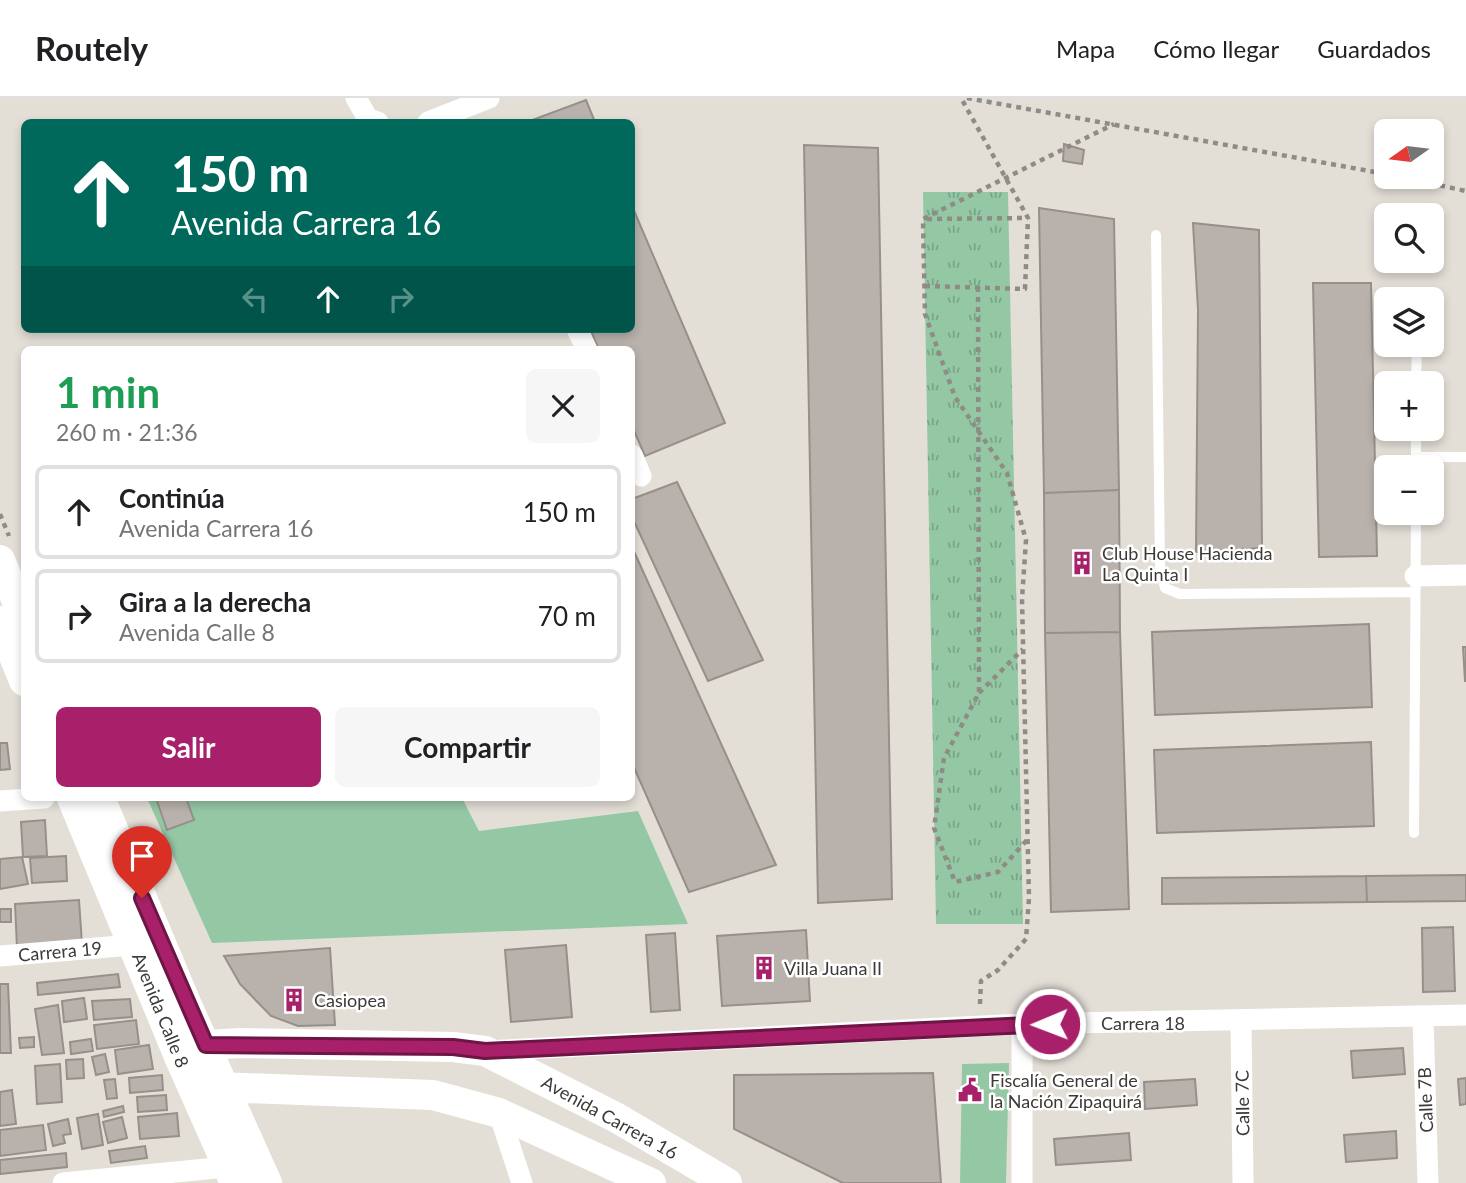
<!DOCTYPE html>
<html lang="es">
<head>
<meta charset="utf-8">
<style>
  :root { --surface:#fff; --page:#f6f6f6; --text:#202124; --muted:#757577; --line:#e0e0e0; --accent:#a72069 }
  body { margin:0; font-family:Lato,sans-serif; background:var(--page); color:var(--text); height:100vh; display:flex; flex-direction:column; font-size:26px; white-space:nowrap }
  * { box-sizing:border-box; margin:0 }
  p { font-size:23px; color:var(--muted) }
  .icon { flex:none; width:38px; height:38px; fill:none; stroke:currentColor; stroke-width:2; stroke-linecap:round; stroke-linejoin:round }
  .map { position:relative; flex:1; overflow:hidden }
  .details { position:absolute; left:21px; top:248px; width:614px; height:455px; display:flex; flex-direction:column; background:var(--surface); border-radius:10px; box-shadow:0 4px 10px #0003 }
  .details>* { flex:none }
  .guide { position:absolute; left:21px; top:21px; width:614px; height:214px; border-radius:10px; box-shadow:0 4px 10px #0003; background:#00695c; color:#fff; overflow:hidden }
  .needle { width:46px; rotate:256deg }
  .fabs { position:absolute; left:1374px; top:21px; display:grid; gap:14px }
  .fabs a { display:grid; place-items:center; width:70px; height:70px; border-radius:10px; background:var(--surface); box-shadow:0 4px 10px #0003; font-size:35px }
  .pin { position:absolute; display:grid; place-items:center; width:60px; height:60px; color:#fff; margin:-72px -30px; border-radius:50% 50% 50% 0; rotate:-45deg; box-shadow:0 0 7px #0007 }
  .pin .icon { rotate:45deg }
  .me { position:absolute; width:77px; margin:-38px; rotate:269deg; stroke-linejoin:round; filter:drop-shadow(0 0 5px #0008) }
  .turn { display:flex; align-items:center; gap:24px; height:147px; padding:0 35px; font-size:32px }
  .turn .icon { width:91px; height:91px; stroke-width:2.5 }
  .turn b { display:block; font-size:49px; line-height:60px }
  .lanes { display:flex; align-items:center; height:66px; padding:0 35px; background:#0003; justify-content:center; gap:35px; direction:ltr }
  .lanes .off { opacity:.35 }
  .round { display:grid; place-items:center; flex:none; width:74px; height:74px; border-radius:10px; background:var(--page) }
  .headline { display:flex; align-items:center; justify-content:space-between; height:119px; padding:0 35px }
  h1 { font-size:42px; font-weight:700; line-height:52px; color:#1e9e55 }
  .primary-button { display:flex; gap:14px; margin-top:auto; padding:14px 35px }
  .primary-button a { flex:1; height:80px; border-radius:10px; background:var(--accent); color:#fff; font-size:28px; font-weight:700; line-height:80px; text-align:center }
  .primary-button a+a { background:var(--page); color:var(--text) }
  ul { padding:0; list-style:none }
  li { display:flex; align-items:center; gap:21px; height:94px; margin:0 14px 10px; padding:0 21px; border:4px solid var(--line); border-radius:10px }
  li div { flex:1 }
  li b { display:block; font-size:26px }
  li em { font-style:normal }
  header { display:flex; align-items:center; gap:42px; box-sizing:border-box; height:98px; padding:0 35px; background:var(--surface); border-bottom:2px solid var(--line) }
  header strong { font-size:33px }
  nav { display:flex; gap:38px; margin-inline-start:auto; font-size:24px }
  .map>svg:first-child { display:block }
  .grass { fill:#94c8a5 }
  .park { fill:url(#park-tufts) }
  .building { fill:#b9b1ac; stroke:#978f8a; stroke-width:2 }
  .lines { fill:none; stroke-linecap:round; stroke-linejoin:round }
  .path { stroke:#8f8c86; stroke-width:4.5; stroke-dasharray:5 5; stroke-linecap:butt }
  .lane { stroke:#fff; stroke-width:10 }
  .street { stroke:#fff; stroke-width:21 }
  .secondary { stroke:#fff; stroke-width:30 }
  .route-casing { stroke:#6d1544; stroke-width:18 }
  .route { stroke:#a72069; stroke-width:12 }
  .labels { text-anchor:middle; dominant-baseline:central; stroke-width:5; stroke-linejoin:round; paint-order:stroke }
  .poi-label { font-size:18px; fill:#3c3a37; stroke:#fff; text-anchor:start }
  .street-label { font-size:18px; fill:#3c3a37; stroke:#fff }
</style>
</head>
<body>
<header>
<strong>Routely</strong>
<nav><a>Mapa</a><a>Cómo llegar</a><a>Guardados</a></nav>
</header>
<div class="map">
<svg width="1466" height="1085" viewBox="0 0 1466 1085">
  <defs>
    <pattern id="park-tufts" width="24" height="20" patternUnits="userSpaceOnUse" patternTransform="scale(1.75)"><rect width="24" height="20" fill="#94c8a5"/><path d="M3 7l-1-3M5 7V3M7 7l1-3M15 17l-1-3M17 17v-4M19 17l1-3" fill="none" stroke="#7aa387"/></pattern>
  </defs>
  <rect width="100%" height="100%" fill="#e3dfd7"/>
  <!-- grass -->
  <path class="grass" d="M147 700H462L479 733 638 713 688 826 212 845Z
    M1009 965 1006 1085H960L962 966Z"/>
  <!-- park -->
  <path class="park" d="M923 94H1008L1023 826H936Z"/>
  <!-- building -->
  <path class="building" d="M586 2 595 24H527Z
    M1064 46 1084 52 1082 66 1063 63Z
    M804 47 878 50 892 801 818 805Z
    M632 108 725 325 645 358 632 328V252H599L590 231H632Z
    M1039 110 1114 121 1119 392 1044 395Z
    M1193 125 1259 132 1262 450 1196 454 1198 212Z
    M1313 185H1371L1377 458 1319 459Z
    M677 384 763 562 708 583 632 419V401Z
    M1119 392 1120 534 1045 535 1044 395Z
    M632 449 776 767 689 794 632 665Z
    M1369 526 1372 609 1155 617 1152 534Z
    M1120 534 1129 811 1051 814 1045 535Z
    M1463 549H1466V583H1465Z
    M1371 644 1374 728 1157 735 1154 652Z
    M0 645H7L10 671 0 672Z
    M156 700H186L194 722 167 732Z
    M45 722 47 758 23 759 21 724Z
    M66 758 67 783 32 785 30 760Z
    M22 759 28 786 0 791V761Z
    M147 762 157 781 150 785 140 766Z
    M1466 777V803L1367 804 1366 778Z
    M1366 778 1367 804 1162 806V780Z
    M79 802 82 846 17 850 15 806Z
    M0 811H11V824H0Z
    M1453 829 1455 893 1423 894 1422 830Z
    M806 832 810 903 722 908 717 838Z
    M675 835 680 912 651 914 646 837Z
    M566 847 572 919 511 924 505 852Z
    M330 850 335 927 298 928 271 918 240 886 224 858Z
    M118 876 120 889 38 897 37 885Z
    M0 886H8L11 955H0Z
    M84 900 87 921 64 924 62 903Z
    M130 901 132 919 94 922 92 903Z
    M58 907 64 955 42 957 35 911Z
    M136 922 139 946 97 951 94 927Z
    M34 939V949L20 950 19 940Z
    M91 941 93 953 71 956 70 944Z
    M149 947 153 971 118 976 115 952Z
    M1403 950 1405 976 1353 980 1351 953Z
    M105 956 109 974 96 977 92 959Z
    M83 961 84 980 67 981 66 962Z
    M60 966 62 1004 37 1006 35 968Z
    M933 975 941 1085H843L734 1031V977Z
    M162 977 163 992 130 995 129 980Z
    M1466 980V1006L1460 1007 1458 981Z
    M115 981 117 1000 107 1001 104 982Z
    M1195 981 1197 1007 1145 1011 1144 984Z
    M12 992 16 1026 0 1028V994Z
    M166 997 167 1012 138 1014 137 999Z
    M123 1008 124 1014 104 1019 103 1013Z
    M177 1015 179 1038 140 1041 138 1019Z
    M98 1016 103 1047 82 1051 77 1020Z
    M122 1019 127 1040 108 1045 103 1024Z
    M68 1021 71 1036 63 1037 65 1045 53 1048 48 1026Z
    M43 1027 46 1052 0 1058V1032Z
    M1396 1033 1397 1060 1346 1064 1344 1037Z
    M1129 1035 1131 1062 1056 1067 1054 1041Z
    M145 1048 147 1060 111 1065 109 1053Z
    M66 1055 67 1069 0 1076V1062Z"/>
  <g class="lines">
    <!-- path -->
    <path class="path" d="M967 0 1386 76
      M1401 79 1466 93
      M927 121 1028 120
      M925 188 1025 191 1028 120 961 0
      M978 189 979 595 944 660 934 730 955 784 998 774 1027 742
      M0 416 9 438
      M979 595 1023 551
      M980 906 981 883 998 872 1026 841 1029 800 1022 501 1026 442 1007 375 955 299 925 216 923 121 1114 26"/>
    <!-- lane -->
    <path class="lane" d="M1156 137 1160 469 1165 490 1180 496 1415 494
      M1417 201V199
      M1416 285 1417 247
      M1416 359H1466
      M1416 369V331
      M1414 735 1416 415"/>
    <!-- street -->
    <path class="street" d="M356 0 368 21 378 24
      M428 24 489 0
      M577 231 587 252
      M632 357 641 378
      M1415 478 1466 477
      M0 703 44 700
      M0 858 144 846
      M1423 920 1428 1085
      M1241 924 1243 1085
      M485 953 1022 926 1466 917
      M499 1015 522 1085
      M63 1085 227 1069
      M1022 1085V926"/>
    <!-- secondary -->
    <path class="secondary" d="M0 462 24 521
      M0 523 24 583
      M72 700 180 961 235 1085
      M100 700 186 905 267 1085
      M175 949 240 945 453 949 485 953 617 1020 727 1085
      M192 988 433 997 499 1015 651 1085"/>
  </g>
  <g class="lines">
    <!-- route casing -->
    <g class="route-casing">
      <path id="route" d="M142 800 206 947 453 949 485 953 1050 926"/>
    </g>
    <!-- route -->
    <use href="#route" class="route"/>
  </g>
  <!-- icons -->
  <defs>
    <g id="building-bare" transform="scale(1.89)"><path d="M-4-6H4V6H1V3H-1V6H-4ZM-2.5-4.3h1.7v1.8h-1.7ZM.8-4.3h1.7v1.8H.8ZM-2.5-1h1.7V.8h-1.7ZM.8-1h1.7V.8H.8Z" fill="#a72069" stroke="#fff" stroke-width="2.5" paint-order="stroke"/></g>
    <g id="civic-bare" transform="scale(1.89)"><path d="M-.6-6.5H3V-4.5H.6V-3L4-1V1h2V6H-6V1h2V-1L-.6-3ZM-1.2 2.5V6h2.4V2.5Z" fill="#a72069" stroke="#fff" stroke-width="2.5" paint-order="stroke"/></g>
  </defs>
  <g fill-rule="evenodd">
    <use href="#building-bare" x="1082" y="465"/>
    <use href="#building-bare" x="764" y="870"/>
    <use href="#building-bare" x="294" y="902"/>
    <use href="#civic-bare" x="970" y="992"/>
  </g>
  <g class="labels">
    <!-- poi labels -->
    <g class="poi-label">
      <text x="1102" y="455">Club House Hacienda<tspan x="1102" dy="21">La Quinta I</tspan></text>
      <text x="784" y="870">Villa Juana II</text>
      <text x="314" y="902">Casiopea</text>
      <text x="990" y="982">Fiscalía General de<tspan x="990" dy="21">la Nación Zipaquirá</tspan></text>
    </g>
    <!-- street labels -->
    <g class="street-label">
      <text transform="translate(60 853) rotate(-5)">Carrera 19</text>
      <text transform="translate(161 912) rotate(68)">Avenida Calle 8</text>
      <text x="1143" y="925">Carrera 18</text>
      <text transform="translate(1425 1002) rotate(-92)">Calle 7B</text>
      <text transform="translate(1242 1005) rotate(-91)">Calle 7C</text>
      <text transform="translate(610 1019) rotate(29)">Avenida Carrera 16</text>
    </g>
  </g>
</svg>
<div class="fabs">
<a><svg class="needle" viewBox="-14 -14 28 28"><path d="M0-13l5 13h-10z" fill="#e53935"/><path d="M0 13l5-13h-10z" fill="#757577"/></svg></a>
<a><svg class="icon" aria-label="search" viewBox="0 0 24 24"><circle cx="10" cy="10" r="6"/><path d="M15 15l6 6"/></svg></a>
<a><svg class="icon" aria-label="layers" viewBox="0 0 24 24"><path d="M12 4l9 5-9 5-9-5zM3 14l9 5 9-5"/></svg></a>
<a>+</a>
<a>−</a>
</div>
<div class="pin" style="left:142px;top:800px;background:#d93025"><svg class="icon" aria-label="arrive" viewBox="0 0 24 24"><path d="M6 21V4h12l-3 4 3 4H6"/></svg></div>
<svg class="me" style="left:1050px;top:926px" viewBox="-20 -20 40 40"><circle r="17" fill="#a72069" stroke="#fff" stroke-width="3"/><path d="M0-11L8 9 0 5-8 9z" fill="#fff"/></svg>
<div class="guide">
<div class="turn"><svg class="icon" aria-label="ahead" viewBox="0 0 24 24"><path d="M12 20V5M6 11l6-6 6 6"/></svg><div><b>150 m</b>Avenida Carrera 16</div></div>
<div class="lanes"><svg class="icon off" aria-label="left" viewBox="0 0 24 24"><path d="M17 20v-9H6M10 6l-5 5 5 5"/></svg><svg class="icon" aria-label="ahead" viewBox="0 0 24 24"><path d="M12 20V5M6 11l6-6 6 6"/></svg><svg class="icon off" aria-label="right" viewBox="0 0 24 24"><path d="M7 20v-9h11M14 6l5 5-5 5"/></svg></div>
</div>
<section class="details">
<div class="headline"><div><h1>1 min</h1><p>260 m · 21:36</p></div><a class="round"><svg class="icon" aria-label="close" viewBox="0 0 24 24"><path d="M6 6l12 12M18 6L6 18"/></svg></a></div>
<ul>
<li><svg class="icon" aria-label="ahead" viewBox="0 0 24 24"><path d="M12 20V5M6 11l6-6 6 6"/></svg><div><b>Continúa</b><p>Avenida Carrera 16</p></div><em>150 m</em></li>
<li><svg class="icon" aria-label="right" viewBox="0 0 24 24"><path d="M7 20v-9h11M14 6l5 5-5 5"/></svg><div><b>Gira a la derecha</b><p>Avenida Calle 8</p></div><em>70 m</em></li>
</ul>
<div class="primary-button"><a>Salir</a><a>Compartir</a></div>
</section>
</div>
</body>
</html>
